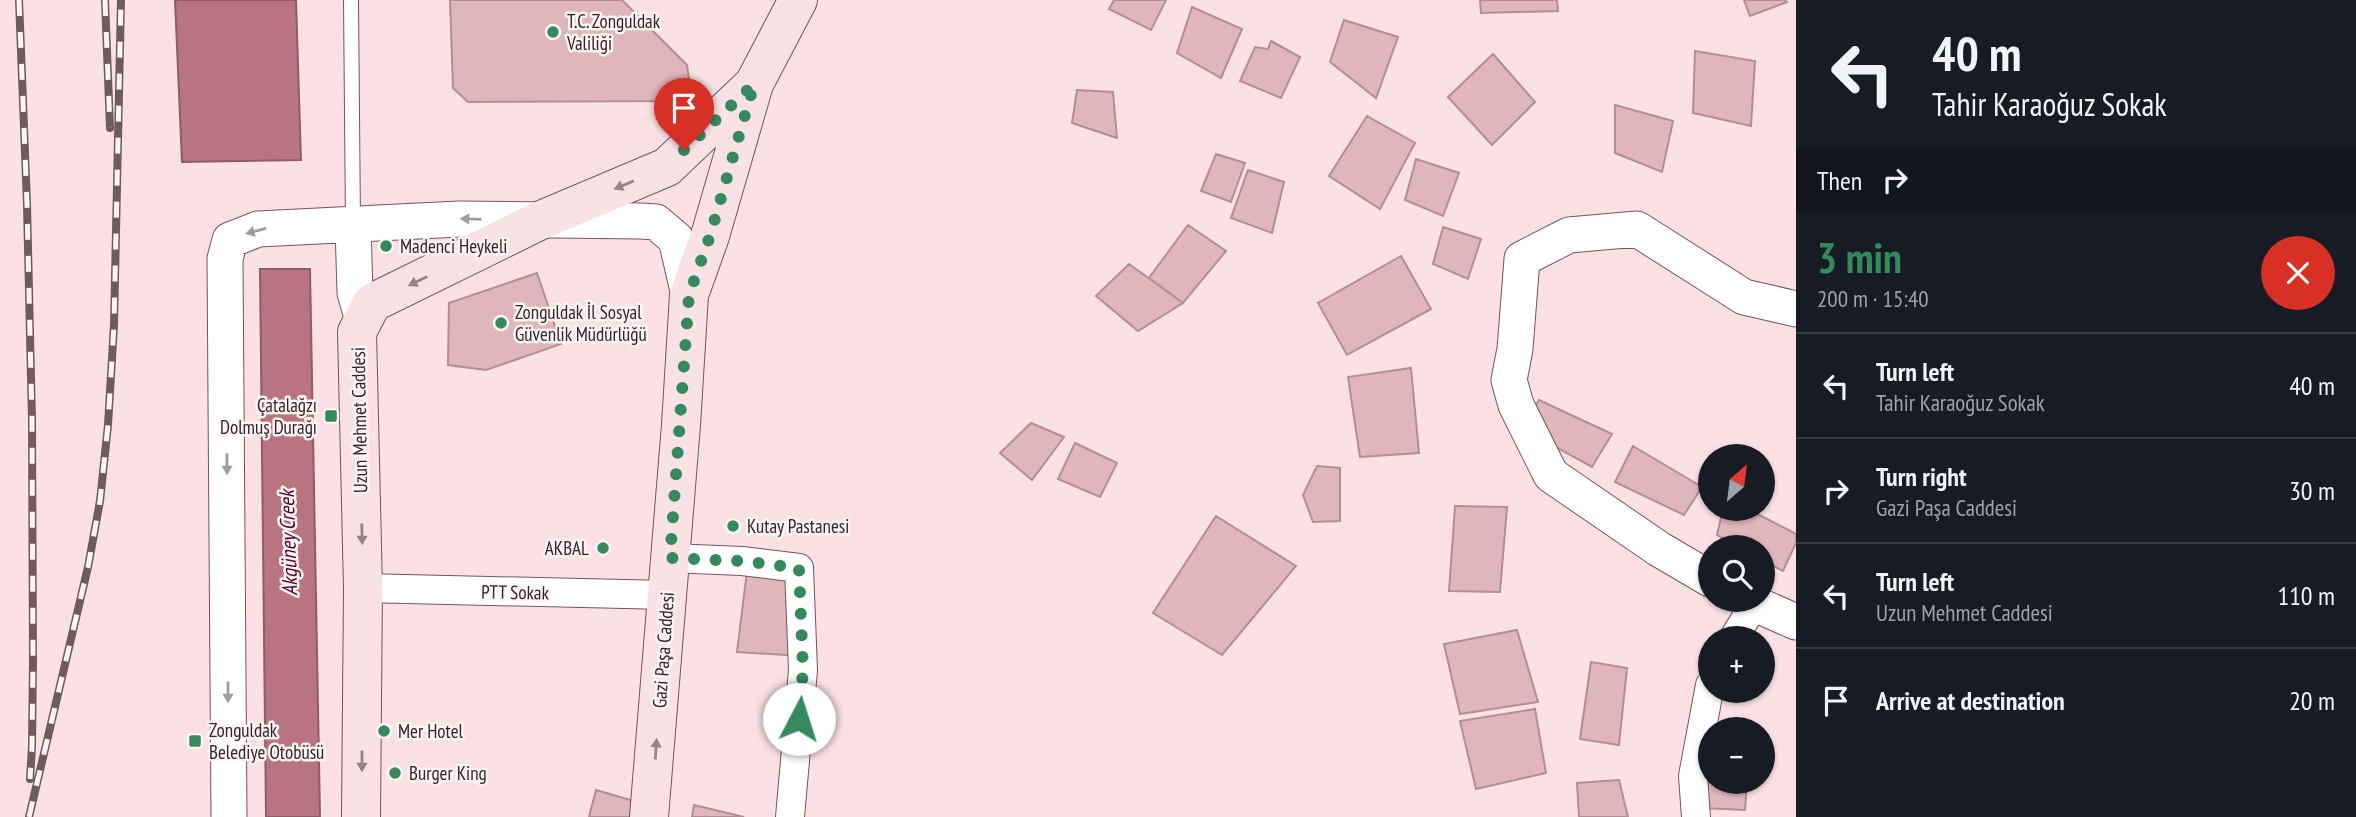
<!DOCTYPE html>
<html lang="en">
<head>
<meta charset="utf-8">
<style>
  :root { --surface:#171b24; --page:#20242c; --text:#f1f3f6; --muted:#9ea1a6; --line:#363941; --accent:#348a5d }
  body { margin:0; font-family:"PT Sans Narrow",sans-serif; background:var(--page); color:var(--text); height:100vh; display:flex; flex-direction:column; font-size:26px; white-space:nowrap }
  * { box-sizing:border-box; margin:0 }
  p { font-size:23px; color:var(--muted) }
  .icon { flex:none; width:38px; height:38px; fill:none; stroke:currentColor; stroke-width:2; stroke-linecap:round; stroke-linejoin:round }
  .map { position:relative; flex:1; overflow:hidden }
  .side { display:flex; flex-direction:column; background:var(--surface); width:560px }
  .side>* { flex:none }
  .banner { background:#171b24; color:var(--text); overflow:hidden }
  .needle { width:46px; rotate:28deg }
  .tools { position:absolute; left:1698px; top:444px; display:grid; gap:14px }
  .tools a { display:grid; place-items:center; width:77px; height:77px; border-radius:50%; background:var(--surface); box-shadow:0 2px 5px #0004; font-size:35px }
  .pin { position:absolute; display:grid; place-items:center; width:60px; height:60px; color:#fff; margin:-72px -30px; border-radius:50% 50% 50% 0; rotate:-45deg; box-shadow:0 0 7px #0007 }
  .pin .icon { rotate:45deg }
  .me { position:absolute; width:77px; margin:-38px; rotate:5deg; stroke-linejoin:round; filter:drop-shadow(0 0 5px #0008) }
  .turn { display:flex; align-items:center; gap:24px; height:147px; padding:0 21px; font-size:32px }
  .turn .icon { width:91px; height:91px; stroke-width:2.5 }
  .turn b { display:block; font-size:49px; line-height:60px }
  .then { display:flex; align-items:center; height:66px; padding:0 21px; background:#0003; gap:14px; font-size:26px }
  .round { display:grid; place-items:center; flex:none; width:74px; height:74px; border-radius:37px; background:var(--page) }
  .head { display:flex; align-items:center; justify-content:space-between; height:119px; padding:0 21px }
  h1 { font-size:42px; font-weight:700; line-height:52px; color:var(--accent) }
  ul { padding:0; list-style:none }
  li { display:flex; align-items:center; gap:21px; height:105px; padding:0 21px; border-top:2px solid var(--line) }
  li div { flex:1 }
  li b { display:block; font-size:26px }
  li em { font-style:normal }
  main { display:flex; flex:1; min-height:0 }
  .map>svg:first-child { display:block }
  .water { fill:#b87481; stroke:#905c66; stroke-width:2 }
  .building { fill:#e0b6bd; stroke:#b58d94; stroke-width:2 }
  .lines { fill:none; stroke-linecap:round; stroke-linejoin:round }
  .service-casing { stroke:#78545a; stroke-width:16 }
  .minor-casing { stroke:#78545a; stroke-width:30 }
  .tertiary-casing { stroke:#78545a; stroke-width:37 }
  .secondary-casing { stroke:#78545a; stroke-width:40 }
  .service { stroke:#fff; stroke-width:14 }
  .minor { stroke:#fff; stroke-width:28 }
  .tertiary { stroke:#fff; stroke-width:35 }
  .secondary { stroke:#f9e2e6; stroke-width:38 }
  .rail-casing { stroke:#6e5b5e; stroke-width:8 }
  .rail { stroke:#fcf4f5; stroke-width:5; stroke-dasharray:16; stroke-linecap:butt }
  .oneway { fill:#968386 }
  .oneway2 { fill:#a39c9d }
  .route { stroke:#348a5d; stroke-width:12; stroke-dasharray:0 21.6 }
  .poi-dot { fill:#348a5d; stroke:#fcf4f5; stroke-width:2.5 }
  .labels { text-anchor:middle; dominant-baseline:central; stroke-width:5; stroke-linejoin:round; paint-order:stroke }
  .poi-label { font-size:19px; fill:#332426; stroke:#fcf4f5; text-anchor:start }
  .street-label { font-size:19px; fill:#332426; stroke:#fcf4f5 }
  .water-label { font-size:21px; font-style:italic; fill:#550020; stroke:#fcf4f5 }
</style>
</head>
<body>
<main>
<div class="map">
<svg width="1796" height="817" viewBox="0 0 1796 817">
  <rect width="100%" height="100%" fill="#fbe1e5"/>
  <!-- water -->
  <path class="water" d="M175 0H296L301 160 182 162Z
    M260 269H310L320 817H266Z"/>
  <!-- building -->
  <path class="building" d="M450 0H622L687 65 690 86 675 101 468 102 453 88Z
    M1114 0H1166L1151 30 1109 9Z
    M1480 0H1557L1558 11 1481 13Z
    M1744 0H1785L1787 2 1750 16Z
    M1192 7 1242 29 1221 78 1177 53Z
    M1344 20 1398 37 1376 98 1330 62Z
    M1271 41 1300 57 1281 98 1240 81 1255 47 1268 49Z
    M1695 51 1755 61 1751 126 1693 113Z
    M1493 54 1535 102 1492 145 1448 97Z
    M1077 90 1113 92 1117 138 1072 123Z
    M1615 105 1673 121 1662 172 1615 153Z
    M1367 116 1415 143 1380 209 1329 176Z
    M1216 154 1245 163 1231 202 1201 191Z
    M1416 159 1459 173 1443 216 1405 200Z
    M1248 170 1284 182 1272 233 1231 218Z
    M1188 225 1226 251 1183 303 1149 278Z
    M1443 227 1481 239 1468 279 1433 264Z
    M1401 256 1431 309 1347 355 1318 303Z
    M1129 264 1183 303 1138 331 1096 296Z
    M537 273 561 344 486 370 448 365 449 303Z
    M1411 368 1419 453 1360 457 1348 377Z
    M1539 400 1612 434 1592 467 1521 428Z
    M1031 423 1064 437 1032 480 1000 453Z
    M1075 443 1117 463 1100 497 1058 479Z
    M1633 446 1702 487 1684 515 1615 482Z
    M1317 466 1340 468V521L1313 522 1303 495Z
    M1455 506 1507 507 1500 592 1449 591Z
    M1723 509H1748L1796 534V543L1783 571 1762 560V548H1740L1717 535Z
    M1216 516 1296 566 1222 655 1153 613Z
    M747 571 795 582 800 656 737 652Z
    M1517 630 1538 702 1460 714 1444 644Z
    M1591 662 1627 668 1619 745 1580 739Z
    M1535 709 1546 773 1476 789 1460 721Z
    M1710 741V782H1747L1745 810 1702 808Z
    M1619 780 1628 817H1579L1577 783Z
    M596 790 644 804 641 817H589Z
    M694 805 744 817H692Z"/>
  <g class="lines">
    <!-- service casing -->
    <g class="service-casing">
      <path id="service" d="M351 0 353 225"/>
    </g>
    <!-- minor casing -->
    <g class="minor-casing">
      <path id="minor" d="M670 558 742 561 799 568 803 670 790 817
        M363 588 667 595
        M1733 639 1754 605
        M1696 817 1693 776 1710 685"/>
    </g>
    <!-- tertiary casing -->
    <g class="tertiary-casing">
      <path id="tertiary" d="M353 225 355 293 363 320
        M1710 579 1659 549 1551 475 1516 405 1509 380 1515 349 1522 259 1569 235 1637 229 1744 297 1796 309
        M1746 600 1796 622
        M229 817 225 259 230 240 258 229 459 219 641 221 656 222 676 239 689 295"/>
    </g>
    <!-- secondary casing -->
    <g class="secondary-casing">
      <path id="secondary" d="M361 817 363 588 357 332 372 303 539 221 667 167 754 84
        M649 817 681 425 689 295 710 236 754 84 798 0"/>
    </g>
    <!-- service -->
    <use href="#service" class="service"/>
    <!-- minor -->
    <use href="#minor" class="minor"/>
    <!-- tertiary -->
    <use href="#tertiary" class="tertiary"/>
    <!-- secondary -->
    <use href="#secondary" class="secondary"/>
    <!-- rail casing -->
    <g class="rail-casing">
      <path id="rail" d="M19 0 27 204 32 421 33 661 32 746 30 779
        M105 0 110 128
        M29 817 88 567 100 501 108 425 114 325 121 0"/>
    </g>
    <!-- rail -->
    <use href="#rail" class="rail"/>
  </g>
  <!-- one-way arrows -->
  <defs><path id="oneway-solid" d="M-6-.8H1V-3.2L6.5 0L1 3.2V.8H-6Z" transform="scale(1.75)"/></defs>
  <g class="oneway">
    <use href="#oneway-solid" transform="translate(624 185) rotate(157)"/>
    <use href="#oneway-solid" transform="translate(418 281) rotate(154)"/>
    <use href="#oneway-solid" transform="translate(362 534) rotate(89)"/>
    <use href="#oneway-solid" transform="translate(656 749) rotate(-86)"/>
    <use href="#oneway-solid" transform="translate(362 761) rotate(90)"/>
  </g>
  <g class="oneway2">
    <use href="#oneway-solid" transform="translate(471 219) rotate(-178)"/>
    <use href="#oneway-solid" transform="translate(256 231) rotate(165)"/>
    <use href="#oneway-solid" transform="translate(227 464) rotate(89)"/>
    <use href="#oneway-solid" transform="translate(228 692) rotate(90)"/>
  </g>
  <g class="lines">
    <!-- route -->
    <path class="route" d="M684 150 754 84 710 236 689 295 670 558 742 561 799 568 803 670 799 719"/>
  </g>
  <!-- markers -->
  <g class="poi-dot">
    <circle cx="553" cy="32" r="7"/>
    <circle cx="386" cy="246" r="7"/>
    <circle cx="501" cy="323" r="7"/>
    <rect x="324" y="409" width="14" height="14" rx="3.5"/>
    <circle cx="733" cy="526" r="7"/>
    <circle cx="603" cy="548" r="7"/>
    <circle cx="384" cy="731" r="7"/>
    <rect x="188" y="734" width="14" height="14" rx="3.5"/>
    <circle cx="395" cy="773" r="7"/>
  </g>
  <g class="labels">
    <!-- poi labels -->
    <g class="poi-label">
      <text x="567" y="21">T.C. Zonguldak<tspan x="567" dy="22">Valiliği</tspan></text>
      <text x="400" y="246">Madenci Heykeli</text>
      <text x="515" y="312">Zonguldak İl Sosyal<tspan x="515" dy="22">Güvenlik Müdürlüğü</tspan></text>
      <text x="317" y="405" text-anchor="end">Çatalağzı<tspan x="317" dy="22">Dolmuş Durağı</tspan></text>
      <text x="747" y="526">Kutay Pastanesi</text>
      <text x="589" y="548" text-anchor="end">AKBAL</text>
      <text x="209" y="730">Zonguldak<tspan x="209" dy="22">Belediye Otobüsü</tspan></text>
      <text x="398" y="731">Mer Hotel</text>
      <text x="409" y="773">Burger King</text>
    </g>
    <!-- street labels -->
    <g class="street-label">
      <text transform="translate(359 420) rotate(-91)">Uzun Mehmet Caddesi</text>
      <text transform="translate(515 592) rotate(1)">PTT Sokak</text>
      <text transform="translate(663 650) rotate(-86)">Gazi Paşa Caddesi</text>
    </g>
    <!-- water labels -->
    <g class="water-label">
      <text transform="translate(288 543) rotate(-92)">Akgüney Creek</text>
    </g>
  </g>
</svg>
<div class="tools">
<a><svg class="needle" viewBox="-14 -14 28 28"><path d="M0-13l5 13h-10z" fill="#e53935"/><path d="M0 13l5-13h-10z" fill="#9ea1a6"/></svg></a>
<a><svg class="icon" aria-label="search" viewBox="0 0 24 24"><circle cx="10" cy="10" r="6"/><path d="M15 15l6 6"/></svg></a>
<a>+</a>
<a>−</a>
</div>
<div class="pin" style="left:684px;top:150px;background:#d93025"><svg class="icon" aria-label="arrive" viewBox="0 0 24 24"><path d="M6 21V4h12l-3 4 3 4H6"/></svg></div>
<svg class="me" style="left:799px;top:719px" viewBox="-20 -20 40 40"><circle r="19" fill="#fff"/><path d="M0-13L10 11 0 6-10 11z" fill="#348a5d"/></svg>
</div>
<section class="side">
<div class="banner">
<div class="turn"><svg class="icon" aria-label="left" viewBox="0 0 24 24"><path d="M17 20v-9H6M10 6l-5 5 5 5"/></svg><div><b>40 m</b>Tahir Karaoğuz Sokak</div></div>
<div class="then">Then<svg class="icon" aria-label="right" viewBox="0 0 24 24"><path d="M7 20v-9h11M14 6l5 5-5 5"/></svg></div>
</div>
<div class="head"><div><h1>3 min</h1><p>200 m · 15:40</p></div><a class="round" style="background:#d93025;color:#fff"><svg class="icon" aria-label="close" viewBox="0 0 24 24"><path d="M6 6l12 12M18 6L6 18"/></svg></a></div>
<ul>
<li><svg class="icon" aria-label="left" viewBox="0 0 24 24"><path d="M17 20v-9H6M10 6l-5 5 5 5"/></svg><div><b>Turn left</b><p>Tahir Karaoğuz Sokak</p></div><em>40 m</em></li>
<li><svg class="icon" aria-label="right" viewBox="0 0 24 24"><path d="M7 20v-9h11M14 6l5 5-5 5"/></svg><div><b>Turn right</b><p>Gazi Paşa Caddesi</p></div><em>30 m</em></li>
<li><svg class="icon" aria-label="left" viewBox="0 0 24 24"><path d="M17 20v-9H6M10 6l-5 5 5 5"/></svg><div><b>Turn left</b><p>Uzun Mehmet Caddesi</p></div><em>110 m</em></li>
<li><svg class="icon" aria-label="arrive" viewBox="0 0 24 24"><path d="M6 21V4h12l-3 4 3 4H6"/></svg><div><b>Arrive at destination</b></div><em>20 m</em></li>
</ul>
</section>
</main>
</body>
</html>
